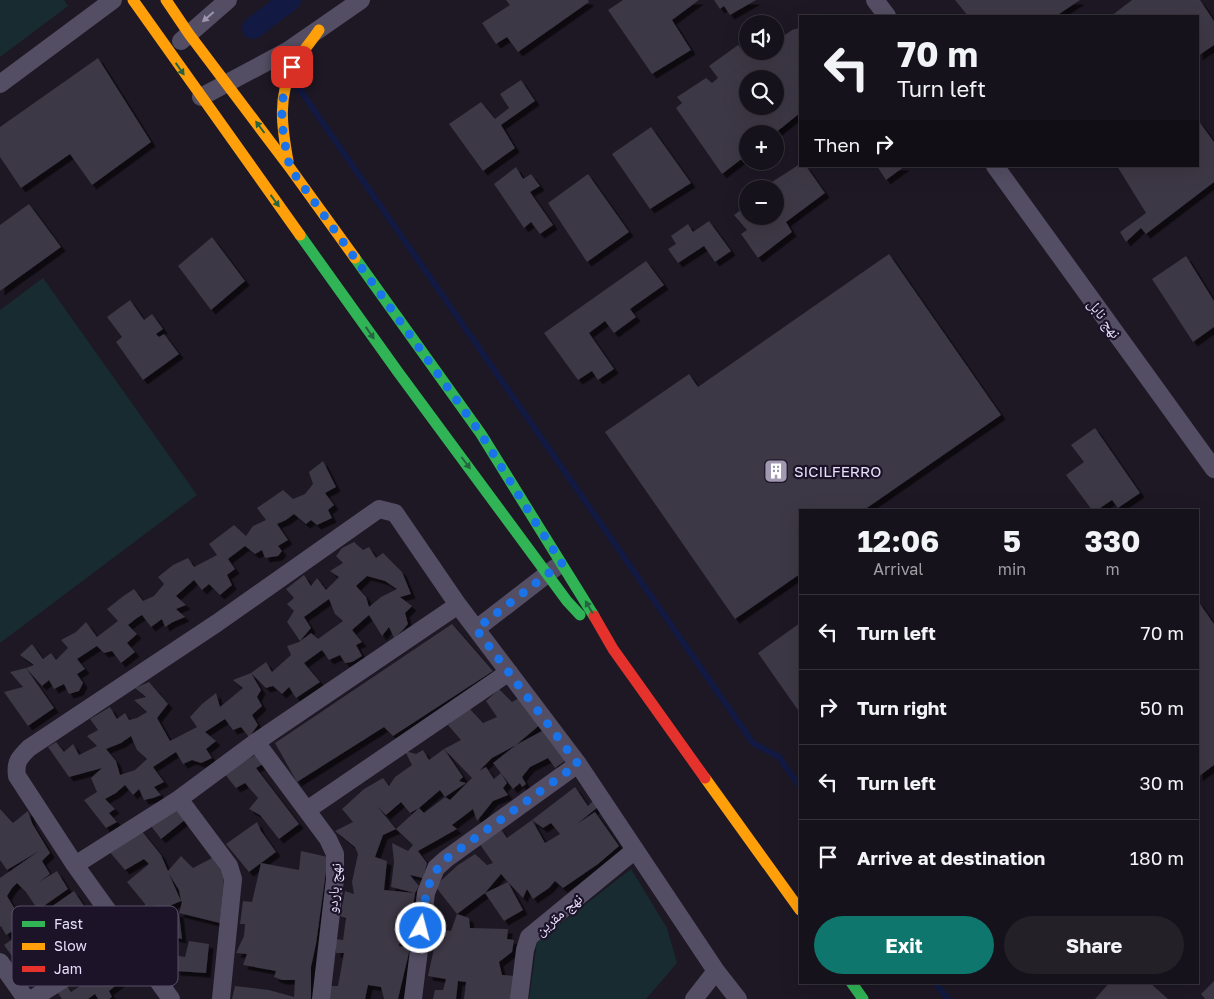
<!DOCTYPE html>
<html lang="en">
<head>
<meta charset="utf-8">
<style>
  :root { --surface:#16121b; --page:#232028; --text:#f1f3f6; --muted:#9e9ea3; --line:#35323a; --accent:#0f766e }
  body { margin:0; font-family:"Golos Text","Noto Naskh Arabic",sans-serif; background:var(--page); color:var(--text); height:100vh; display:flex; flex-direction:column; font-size:19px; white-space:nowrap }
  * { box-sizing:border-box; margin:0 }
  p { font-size:16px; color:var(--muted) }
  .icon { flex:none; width:28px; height:28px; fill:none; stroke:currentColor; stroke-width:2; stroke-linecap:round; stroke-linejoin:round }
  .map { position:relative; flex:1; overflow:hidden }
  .details { position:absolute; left:799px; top:509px; width:400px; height:475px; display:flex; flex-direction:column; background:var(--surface); border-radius:0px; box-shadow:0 5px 20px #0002,0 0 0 1px var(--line) }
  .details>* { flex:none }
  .top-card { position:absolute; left:799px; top:15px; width:400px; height:152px; border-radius:0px; box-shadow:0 5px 20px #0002,0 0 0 1px var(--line); background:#16121b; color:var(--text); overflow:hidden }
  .controls { position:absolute; left:739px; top:15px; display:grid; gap:10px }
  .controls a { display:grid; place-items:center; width:45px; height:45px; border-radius:50%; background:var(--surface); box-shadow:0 5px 20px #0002,0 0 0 1px var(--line); font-size:25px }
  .pin { position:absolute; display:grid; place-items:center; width:42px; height:42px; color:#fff; margin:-21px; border-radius:10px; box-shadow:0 2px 8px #0006 }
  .me { position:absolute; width:55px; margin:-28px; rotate:7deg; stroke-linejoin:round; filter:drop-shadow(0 0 4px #0008) }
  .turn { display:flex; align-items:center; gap:18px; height:105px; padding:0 15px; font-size:22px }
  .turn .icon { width:65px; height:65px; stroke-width:2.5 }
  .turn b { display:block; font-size:35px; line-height:42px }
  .then { display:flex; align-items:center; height:48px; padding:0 15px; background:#0003; gap:10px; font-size:19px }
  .eta { display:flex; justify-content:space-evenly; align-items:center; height:85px; text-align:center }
  .eta b { font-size:30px; font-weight:700; line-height:35px }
  .button { display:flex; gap:10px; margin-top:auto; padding:10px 15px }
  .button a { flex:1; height:58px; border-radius:30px; background:var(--accent); color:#fff; font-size:20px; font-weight:700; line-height:58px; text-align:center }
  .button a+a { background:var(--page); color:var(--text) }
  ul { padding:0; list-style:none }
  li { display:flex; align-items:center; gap:15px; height:75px; padding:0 15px; border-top:1px solid var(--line) }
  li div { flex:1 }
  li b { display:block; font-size:19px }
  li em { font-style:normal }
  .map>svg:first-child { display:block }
  .green { fill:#182b31 }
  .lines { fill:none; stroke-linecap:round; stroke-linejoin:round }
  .stream { stroke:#121942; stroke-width:6 }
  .canal { stroke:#121942; stroke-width:22 }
  .building { fill:#3c3745; fill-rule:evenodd; filter:url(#shadow) }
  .street { stroke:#534e63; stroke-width:18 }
  .fast { stroke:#30b455; stroke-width:11 }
  .slow { stroke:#ff9f0a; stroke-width:11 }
  .jam { stroke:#e5322d; stroke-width:11 }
  .oneway { fill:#9e96b0 }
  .oneway2 { fill:#26643f }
  .route { stroke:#1a73e8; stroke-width:9; stroke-dasharray:0 16.2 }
  .labels { text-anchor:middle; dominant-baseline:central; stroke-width:4.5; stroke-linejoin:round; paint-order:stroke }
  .street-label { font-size:15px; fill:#e8dffc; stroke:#1c1329 }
  .poi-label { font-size:15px; fill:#e8dffc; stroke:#1c1329; text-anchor:start }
  .key { fill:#1c1329; stroke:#595068; stroke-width:1 }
  .key-label { font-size:14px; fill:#e8dffc }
</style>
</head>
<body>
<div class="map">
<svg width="1214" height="999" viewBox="0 0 1214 999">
  <defs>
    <filter id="shadow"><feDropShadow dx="4.5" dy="4.5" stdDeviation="0" flood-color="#0009"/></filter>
  </defs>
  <rect width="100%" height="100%" fill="#1d1824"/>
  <!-- green -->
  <path class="green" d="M0 0H64L68 6 0 57Z
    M43 278 197 495 0 643V310Z
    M631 869 667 928 677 963 646 999H529L537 942Z"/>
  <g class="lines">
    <!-- stream -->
    <path class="stream" d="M298 87 753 743 779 757 800 787
      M934 982 948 999"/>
    <!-- canal -->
    <path class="canal" d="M253 28 290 0"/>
  </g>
  <!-- building -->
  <path class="building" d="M506 0H588L589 2 518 52 507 37 496 44 482 23 510 5Z
    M623 0H699L672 20 691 50 652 74 608 10Z
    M714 0H756L730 15 724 6 720 9Z
    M955 0H1080L1056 16H968Z
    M1132 0H1200L1214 21V45L1198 56V16H1111Z
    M799 28 800 113 774 134H748V154L722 174 676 108 682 103 677 97 706 78 712 83 718 78 709 66 738 45 747 56 751 54 755 57 763 51H775V42L792 30ZM748 79H775V106H748Z
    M98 58 151 142 92 185 70 154 21 188 0 157V127Z
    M521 80 535 101 501 125 515 148 483 171 449 124 481 102 495 119 509 108 500 94Z
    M1198 120 1214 142V182L1146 234 1141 228 1126 242 1120 232 1146 213 1117 166H1198Z
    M651 127 691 183 650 209 612 154Z
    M800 164V166H806L825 193 786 222 792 232 758 258 741 234 747 230 734 215 746 206 742 201 748 198V216H775V189H761Z
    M877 166H905L886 180Z
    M516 167 523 179 531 174 540 186 530 192 553 225 540 234 531 222 524 228 494 184Z
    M588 174 629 232 587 262 548 203Z
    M29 204 61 247 0 291V225Z
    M709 221 731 251 715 262 704 246 678 263 668 249 676 244 671 236 688 224 693 232Z
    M212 237 245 281 211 310 178 266Z
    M889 254 1001 415 864 510H800V574L735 619 605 432 689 374 698 387Z
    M1186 256 1214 301V327L1193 342 1152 279Z
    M646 261 664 285 630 309 636 317 614 333 605 321 589 333 614 369 598 380 592 371 578 380 544 333Z
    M130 300 144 320 152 314 163 329 156 334 159 337 164 334 179 354 143 380 116 342 122 337 107 317Z
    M1095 428 1140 493 1118 508 1112 500 1097 510H1092L1066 475 1084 462 1071 445Z
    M323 461 336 487 325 493 334 505 328 510 332 518 317 525 311 520 306 524 294 514 286 520 277 524 288 540 278 546 282 551 278 556 265 558 262 550 255 554 245 546 228 559 235 569 227 575 232 585 220 595 209 584 202 590 194 580 176 596 186 605 176 609 185 617 173 622 165 627 162 619 151 627 142 615 137 618 128 625 137 634 127 643 135 652 121 663 112 651 104 653 97 646 77 659 85 669 77 674 83 683 79 691 69 694 64 684 54 689 49 680 42 686 26 668 54 708 28 726 4 692 23 687 10 672 26 668 34 665 20 655 32 644 43 659 51 653 56 660 68 648 61 640 76 632 86 622 97 637 118 621 107 609 122 597 134 589 143 601 154 596 164 584 158 577 173 565 188 558 194 567 217 555 209 544 234 525 246 536 253 526 266 520 257 508 283 490 293 499 305 494 313 484 309 472Z
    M354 542 363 550 369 547 376 558 383 553 402 572 411 594 400 597 412 606 405 613 408 624 402 631 394 638 389 627 382 636 369 615 352 630 362 642 356 645 362 656 352 662 345 663 340 655 329 660 322 650 304 663 320 682 296 698 289 687 282 694 273 686 266 688 251 673 261 690 257 697 262 706 252 715 258 725 249 737 241 727 233 730 225 719 205 732 216 741 206 749 212 758 201 763 192 760 183 764 176 752 153 767 164 782 154 787 161 795 153 798 144 800 139 789 133 795 125 785 116 793 105 799 115 809 109 813 117 822 106 828 84 800 97 792 91 778 102 768 69 777 48 747 56 742 64 752 73 744 79 755 97 746 87 736 98 730 90 719 110 707 117 719 125 713 129 720 137 718 147 712 134 700 146 697 135 688 149 682 168 704 157 718 170 741 197 727 190 717 202 704 216 693 220 707 243 688 233 680 251 673 266 662 272 672 291 655 287 646 299 642 311 633 318 639 343 621 335 614 329 599 304 617 311 628 300 641 287 622 294 611 287 604 294 598 286 589 304 575 311 586 317 578 326 590 339 577 330 571 343 563 336 556 342 548ZM367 576 385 581 397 589 381 597 369 607 366 597 356 586ZM131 736 137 750 147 759 135 770 120 775 116 761 106 749 121 743Z
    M1198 601 1214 624V765L1198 777Z
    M800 623V713L758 653Z
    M452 624 493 671 393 736 384 727 297 782 275 743Z
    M499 689 512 702 521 697 542 723 516 745 492 758 479 771 486 767 494 779 501 773 493 763 516 745 542 731 565 761 555 768 548 758 530 767 522 777 526 784 522 787 520 783 513 789 501 773 507 783 503 788 508 795 493 801 477 821 473 809 452 825 457 829 418 851 427 863 423 878 410 875 419 886 415 893 391 887 394 862 392 843 408 851 413 845 396 829 383 835 375 857 387 861 384 890 415 893 411 921 413 931 402 929 399 946 410 948 398 999H384L381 987 368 985 365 999H325L328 986H338L344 953H336V939L343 940 346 918 340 916 342 907 345 891 354 894 352 882 358 854 355 847 335 831 353 822 342 809 364 789 383 778 389 786 395 777 412 765 405 751 416 754 423 750 429 760 444 749 463 777 459 781 466 783 445 797 450 800 472 778 444 749 461 740 448 725 469 708 483 723 497 717 486 701ZM440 790 445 797 424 813 419 808 396 829 377 806 386 815 401 802 410 813 419 808Z
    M255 755 263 764 256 768 299 824 279 839 260 815 249 809 258 798 245 783 236 788 224 773Z
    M575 787 588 806 593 801 598 807 577 824 595 812 619 846 598 864 563 888 555 881 549 888 533 899 527 889 523 898 508 882 523 910 504 921 485 893 508 882 501 874 485 893 457 914 435 886 458 865 475 854 487 865 493 863 479 843 500 828 507 838 532 820 545 843 560 834 551 823 543 828 532 820Z
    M178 807 186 819 161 839 151 826Z
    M0 809 13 823 28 811 32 823 50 853 42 861 50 874 39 882 57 871 68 889 38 910 26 892 17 883 12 888 7 896 24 924 6 935 1 926 0 927V878L39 851 7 870 0 860Z
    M257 822 261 831 276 852 261 863 299 870 301 851 328 857 316 944 311 967V999H232L235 986 269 990 294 997 295 980H282L274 977 276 971 243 965 247 954 236 953 244 936 245 924H240L243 901 252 902 261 863 249 872 226 844Z
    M141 830 161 855 168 871 181 856 193 868 212 858 224 875 220 923 179 913 182 902 181 901 179 890 169 874 181 901 167 907 146 905 179 913 182 939 173 937 164 960 148 938 143 920 145 904 127 882 149 864 144 859 125 870 108 850Z
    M74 891 90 915 52 942 35 918Z
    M457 914 469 918 470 928 508 929 507 939 514 940 512 952 499 962 502 975 516 976 512 999H464L466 982 458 981 456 999H433L435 990H443L446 979 428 976 436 939 434 928 451 931Z
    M31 926 45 946 46 955 53 950 64 967 41 982 30 966 23 971 4 945Z
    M189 941 209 944 206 973 176 971 173 955 185 957Z
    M109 967 120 982 109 991 112 997 109 999H98L95 994 88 999H62L58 993 66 985 71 992Z
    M1214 981V999H1205L1201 994Z
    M1110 982H1149L1168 999H1095Z"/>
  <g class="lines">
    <!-- street -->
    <path class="street" d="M875 0 887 16
      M181 41 228 0
      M0 84 113 0
      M201 97 289 50 361 0
      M995 166 1214 469
      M476 629 555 568
      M256 742 328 839 335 854V879L321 999
      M179 799 229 866 233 879 221 999
      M307 810 509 672
      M75 865 179 799 256 742 458 605
      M0 962 26 999
      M32 999 128 938
      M171 999 75 865 17 776C15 762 19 758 29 748L217 623 379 509 395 513 458 605 578 764 716 971 738 999
      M413 999 426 893 436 868 446 859 578 764
      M519 999 525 950 529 937 635 850
      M694 999 716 971"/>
    <!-- fast -->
    <path class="fast" d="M300 235 398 372 567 601 580 615
      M355 258 481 434 594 616
      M851 982 863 999"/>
    <!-- slow -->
    <path class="slow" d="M133 0 300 235
      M166 0 189 34 290 168 355 258
      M288 161C282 128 277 96 294 65 301 53 311 42 319 30
      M705 778 800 910"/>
    <!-- jam -->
    <path class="jam" d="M594 616 613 649 705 778"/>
  </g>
  <!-- one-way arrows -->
  <defs><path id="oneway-solid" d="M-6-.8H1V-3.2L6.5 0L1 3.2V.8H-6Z" transform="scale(1.25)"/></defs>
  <use class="oneway" href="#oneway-solid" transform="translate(208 17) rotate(139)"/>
  <g class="oneway2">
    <use href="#oneway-solid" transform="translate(180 69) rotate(55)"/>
    <use href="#oneway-solid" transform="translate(260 127) rotate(-127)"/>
    <use href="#oneway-solid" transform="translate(275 201) rotate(54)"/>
    <use href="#oneway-solid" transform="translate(370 333) rotate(55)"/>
    <use href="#oneway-solid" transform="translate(466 463) rotate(53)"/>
    <use href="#oneway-solid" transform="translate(589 607) rotate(-120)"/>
  </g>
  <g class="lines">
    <!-- route -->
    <path class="route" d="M292 67C276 103 282 132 290 168L481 434 534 520 562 563 476 629 578 764 446 859C425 879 425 901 421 928"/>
  </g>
  <!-- icons -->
  <defs>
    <g id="building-square" transform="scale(1.25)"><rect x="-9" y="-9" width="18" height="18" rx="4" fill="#a199b0" stroke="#1c1329"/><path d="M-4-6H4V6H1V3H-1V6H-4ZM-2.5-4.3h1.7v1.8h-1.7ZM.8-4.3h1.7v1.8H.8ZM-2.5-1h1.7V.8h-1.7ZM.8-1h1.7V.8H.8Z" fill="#fff"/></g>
  </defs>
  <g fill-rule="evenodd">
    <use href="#building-square" x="776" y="471"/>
  </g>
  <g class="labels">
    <!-- street labels -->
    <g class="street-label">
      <text transform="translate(1105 318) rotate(54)">نهج نابل</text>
      <text transform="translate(333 888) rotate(-85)">نهج باردو</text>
      <text transform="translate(558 914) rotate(-40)">نهج مقرين</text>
    </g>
    <!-- poi labels -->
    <g class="poi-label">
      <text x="794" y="471">SICILFERRO</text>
    </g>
  </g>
  <!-- legend -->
  <rect x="12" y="906" width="166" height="80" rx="8" class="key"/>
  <rect x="22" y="921" width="23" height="6" fill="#30b455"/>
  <rect x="22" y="943" width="23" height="7" fill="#ff9f0a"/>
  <rect x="22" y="966" width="23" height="6" fill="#e5322d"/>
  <g class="key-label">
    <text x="54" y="929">Fast</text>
    <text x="54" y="951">Slow</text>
    <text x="54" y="974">Jam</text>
  </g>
</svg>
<div class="controls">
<a><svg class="icon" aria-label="sound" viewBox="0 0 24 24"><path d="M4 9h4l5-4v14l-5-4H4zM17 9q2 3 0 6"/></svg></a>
<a><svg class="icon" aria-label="search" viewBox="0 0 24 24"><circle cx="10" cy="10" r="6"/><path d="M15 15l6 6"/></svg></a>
<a>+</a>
<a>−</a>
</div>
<div class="pin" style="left:292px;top:67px;background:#d93025"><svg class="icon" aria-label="arrive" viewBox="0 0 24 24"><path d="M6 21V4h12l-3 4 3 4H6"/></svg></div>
<svg class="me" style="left:421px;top:928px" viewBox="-20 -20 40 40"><circle r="17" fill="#1a73e8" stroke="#fff" stroke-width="3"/><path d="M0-11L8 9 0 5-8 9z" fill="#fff"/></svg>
<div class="top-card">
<div class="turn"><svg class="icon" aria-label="left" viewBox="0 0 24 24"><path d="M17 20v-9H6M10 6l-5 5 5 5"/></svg><div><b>70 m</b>Turn left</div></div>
<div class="then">Then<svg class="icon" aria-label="right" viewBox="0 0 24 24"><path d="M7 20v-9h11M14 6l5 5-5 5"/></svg></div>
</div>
<section class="details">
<div class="eta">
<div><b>12:06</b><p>Arrival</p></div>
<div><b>5</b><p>min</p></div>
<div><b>330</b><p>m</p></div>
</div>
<ul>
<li><svg class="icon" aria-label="left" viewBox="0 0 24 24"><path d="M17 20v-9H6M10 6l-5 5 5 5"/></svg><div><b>Turn left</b></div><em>70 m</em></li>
<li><svg class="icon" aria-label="right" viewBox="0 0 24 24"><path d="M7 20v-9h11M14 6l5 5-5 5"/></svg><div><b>Turn right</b></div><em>50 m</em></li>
<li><svg class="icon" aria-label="left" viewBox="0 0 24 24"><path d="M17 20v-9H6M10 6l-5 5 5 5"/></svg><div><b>Turn left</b></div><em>30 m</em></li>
<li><svg class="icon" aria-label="arrive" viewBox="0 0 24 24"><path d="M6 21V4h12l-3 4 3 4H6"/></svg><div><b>Arrive at destination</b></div><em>180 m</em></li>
</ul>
<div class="button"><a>Exit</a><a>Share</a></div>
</section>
</div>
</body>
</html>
